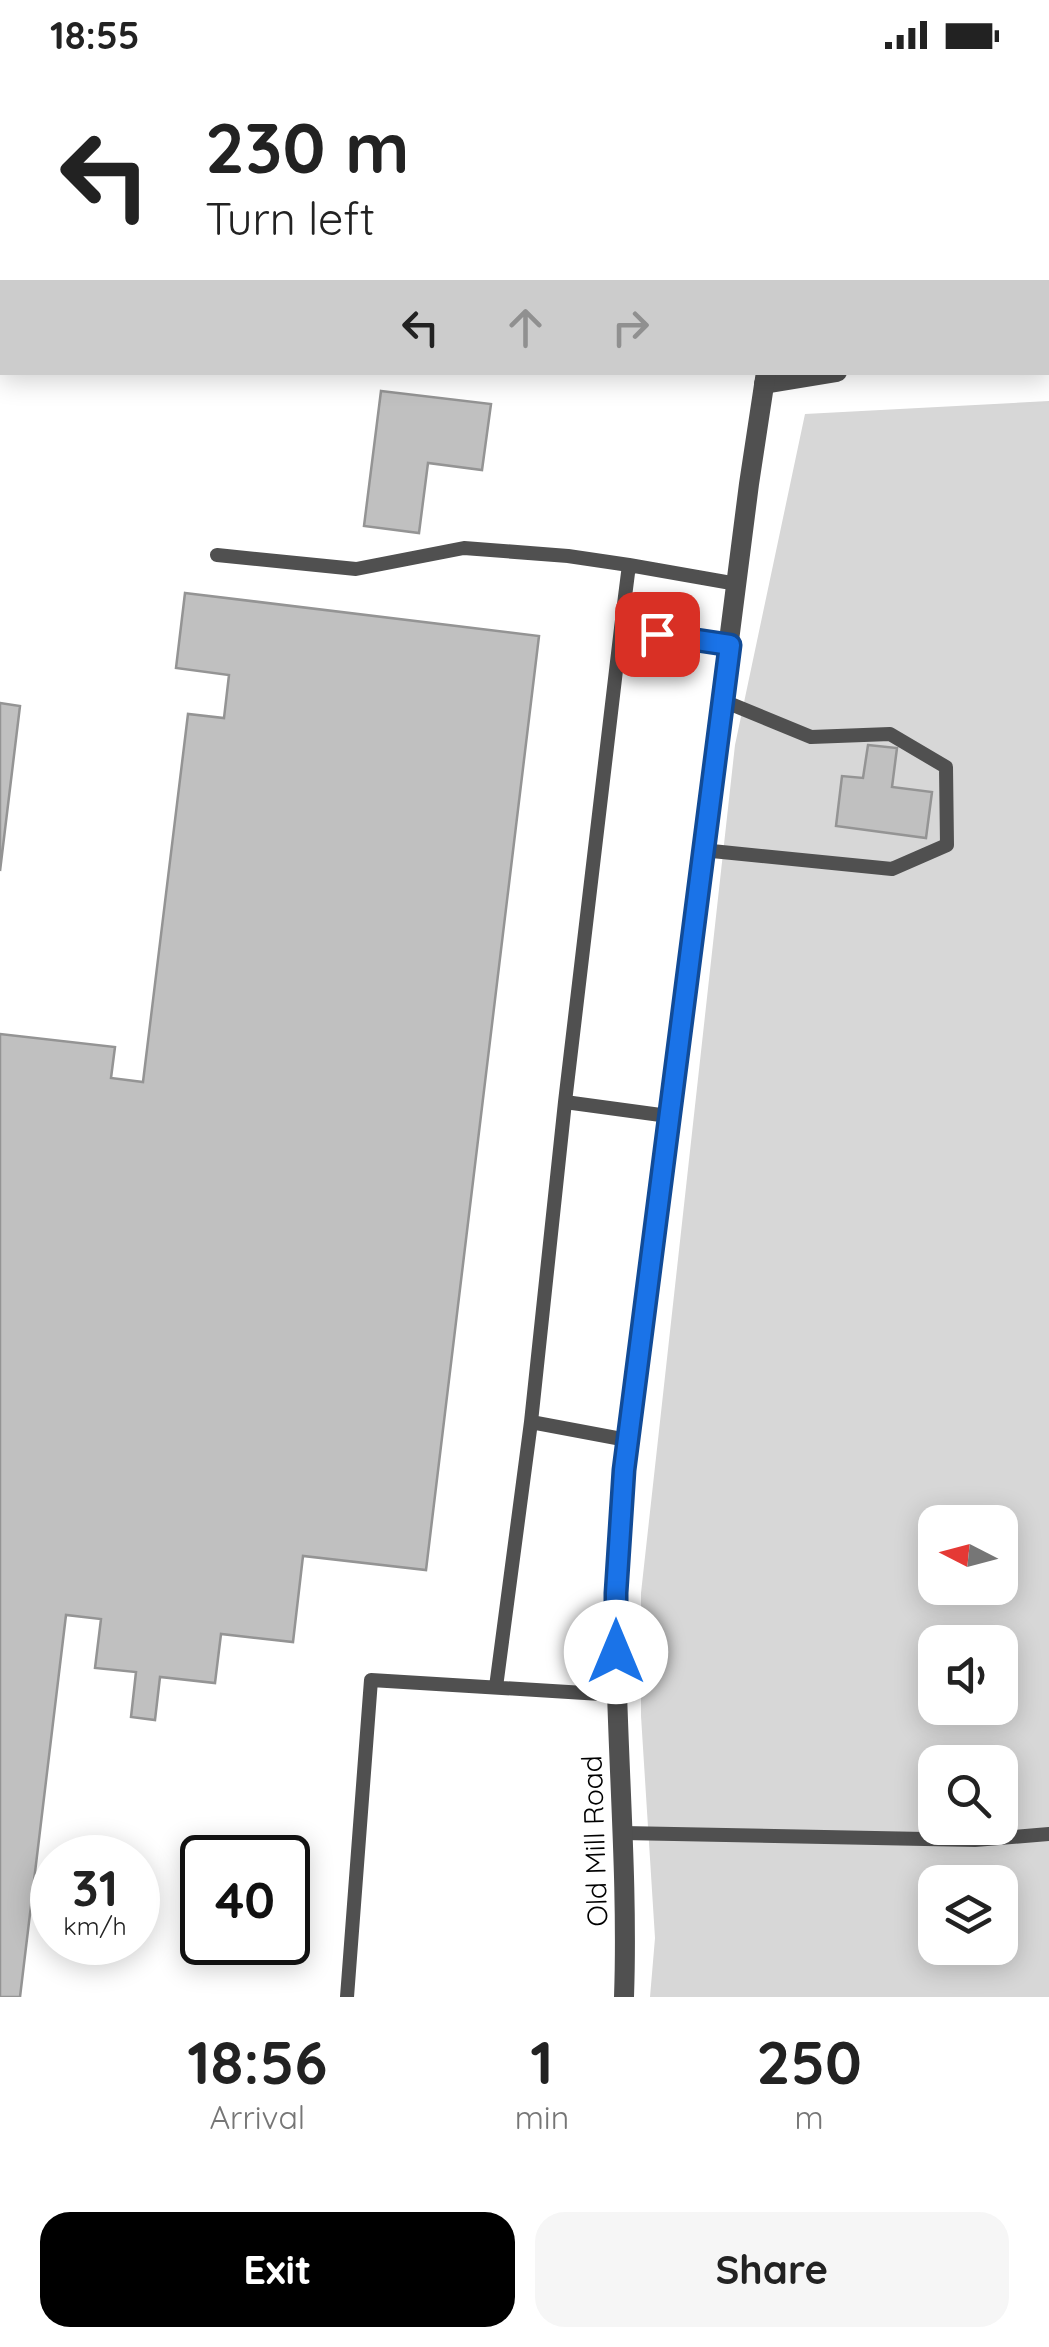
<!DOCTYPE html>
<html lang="en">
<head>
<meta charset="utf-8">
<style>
  :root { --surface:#fff; --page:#f6f6f6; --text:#222; --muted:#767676; --accent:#000 }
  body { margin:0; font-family:Quicksand,sans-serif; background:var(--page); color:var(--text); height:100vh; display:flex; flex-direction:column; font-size:38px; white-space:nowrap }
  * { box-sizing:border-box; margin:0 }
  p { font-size:32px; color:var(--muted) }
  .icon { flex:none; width:55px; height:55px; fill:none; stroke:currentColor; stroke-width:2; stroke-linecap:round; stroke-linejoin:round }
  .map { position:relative; height:1927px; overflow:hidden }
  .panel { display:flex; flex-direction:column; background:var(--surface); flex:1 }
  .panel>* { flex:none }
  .banner { position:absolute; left:0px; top:0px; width:1050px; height:305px; box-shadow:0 5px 25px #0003; background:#fff; color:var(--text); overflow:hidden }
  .needle { width:65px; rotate:276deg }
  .tools { position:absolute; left:918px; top:1435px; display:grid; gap:20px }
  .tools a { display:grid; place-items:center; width:100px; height:100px; border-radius:20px; background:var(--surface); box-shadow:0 5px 25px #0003; font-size:50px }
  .speed { position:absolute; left:30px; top:1765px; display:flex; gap:20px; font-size:50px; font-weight:700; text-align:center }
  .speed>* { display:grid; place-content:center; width:130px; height:130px; border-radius:50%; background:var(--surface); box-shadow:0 5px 25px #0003; line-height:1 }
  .speed small { font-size:25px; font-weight:400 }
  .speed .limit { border:5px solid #111; border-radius:15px; background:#fff; color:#111 }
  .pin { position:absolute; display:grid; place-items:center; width:85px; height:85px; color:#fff; margin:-42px; border-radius:20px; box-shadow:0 5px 15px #0006 }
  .me { position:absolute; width:110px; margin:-55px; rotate:0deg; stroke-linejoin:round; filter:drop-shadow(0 0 8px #0008) }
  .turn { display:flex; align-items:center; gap:35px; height:210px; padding:0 40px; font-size:45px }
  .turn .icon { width:130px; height:130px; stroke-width:2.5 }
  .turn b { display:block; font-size:70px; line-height:85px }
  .lanes { display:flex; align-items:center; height:95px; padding:0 40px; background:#0003; justify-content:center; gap:50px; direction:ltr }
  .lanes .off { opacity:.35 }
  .eta { display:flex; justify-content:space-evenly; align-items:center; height:170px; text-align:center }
  .eta b { font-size:60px; font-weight:800; line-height:70px }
  .primary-button { display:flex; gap:20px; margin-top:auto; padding:20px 40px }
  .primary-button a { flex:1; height:115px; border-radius:30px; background:var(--accent); color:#fff; font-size:40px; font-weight:800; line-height:115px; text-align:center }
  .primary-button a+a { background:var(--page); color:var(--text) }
  .status { display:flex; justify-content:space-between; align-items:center; height:70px; padding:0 50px; background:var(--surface); direction:ltr }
  .status svg { height:28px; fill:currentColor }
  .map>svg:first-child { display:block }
  .green { fill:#d7d7d7; fill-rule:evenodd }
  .building { fill:#c0c0c0; stroke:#949494; stroke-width:2.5 }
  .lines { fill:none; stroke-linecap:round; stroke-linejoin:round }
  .service { stroke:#505050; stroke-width:14 }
  .minor { stroke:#505050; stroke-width:20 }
  .tertiary { stroke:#505050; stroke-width:20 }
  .rail { stroke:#000; stroke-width:8; stroke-dasharray:15 5 2.5 5; stroke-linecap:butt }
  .route-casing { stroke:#114b97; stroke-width:25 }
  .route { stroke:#1a73e8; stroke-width:18 }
  .labels { text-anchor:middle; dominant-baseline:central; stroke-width:9; stroke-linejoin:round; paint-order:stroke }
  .street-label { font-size:28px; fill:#000; stroke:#fff }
</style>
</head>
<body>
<div class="status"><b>18:55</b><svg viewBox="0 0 49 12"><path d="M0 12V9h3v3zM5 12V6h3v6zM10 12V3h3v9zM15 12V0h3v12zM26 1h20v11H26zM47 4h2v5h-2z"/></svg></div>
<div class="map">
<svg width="1049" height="1927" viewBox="0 0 1049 1927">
  <rect width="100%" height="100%" fill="#fff"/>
  <!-- green -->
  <path class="green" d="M1049 331V1927H650L655 1868 641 1646V1523L735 675 805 344ZM935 1452H1000V1518H935ZM935 1572H1000V1638H935ZM935 1692H1000V1758H935ZM935 1812H1000V1878H935Z"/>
  <!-- building -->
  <path class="building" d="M1048 125H1049V213H1048Z
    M381 321 491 334 482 400 428 393 419 463 364 456Z
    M185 523 539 566 426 1500 303 1486 293 1572 221 1564 215 1613 160 1607 155 1650 131 1647 136 1602 95 1598 101 1549 66 1545 20 1927H0V964L115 977 111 1008 143 1012 188 644 224 648 229 605 176 598Z
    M0 633 20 636 0 801Z
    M868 675 897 678 892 717 932 722 926 768 836 756 842 706 863 708Z"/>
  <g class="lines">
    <!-- service -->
    <path class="service" d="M217 485 356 499 464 478 568 486 629 495
      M621 558 629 495 737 514
      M702 780 892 799 947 775 946 697 890 664 811 667 721 630
      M565 1032 668 1046
      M531 1352 627 1370
      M496 1617 531 1352 565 1032 621 558 730 575
      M623 1763 975 1770 1049 1764
      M347 1927 371 1610 617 1625"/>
    <!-- minor -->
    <path class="minor" d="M202 0 204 2
      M795 2V0
      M1048 295H1049
      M764 314 837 302"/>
    <!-- tertiary -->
    <path class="tertiary" d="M624 1927C628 1812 618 1698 616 1583 615 1522 619 1461 623 1400L749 414 766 302"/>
    <!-- rail -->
    <path class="rail" d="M159 2 162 0
      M190 2 193 0
      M985 2 988 0
      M1010 2 1012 0
      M0 99 2 98
      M0 170H2
      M0 187H2
      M0 285 2 283"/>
  </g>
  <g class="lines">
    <!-- route casing -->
    <g class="route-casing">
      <path id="route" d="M616 1582V1523L624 1400 730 575 657 564"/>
    </g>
    <!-- route -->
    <use href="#route" class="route"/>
  </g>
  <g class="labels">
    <!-- street labels -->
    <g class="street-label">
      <text transform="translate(594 1771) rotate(-92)">Old Mill Road</text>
    </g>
  </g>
</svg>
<div class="tools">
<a><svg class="needle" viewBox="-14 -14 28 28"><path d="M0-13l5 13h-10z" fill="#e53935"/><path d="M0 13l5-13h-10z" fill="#767676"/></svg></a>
<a><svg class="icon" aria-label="sound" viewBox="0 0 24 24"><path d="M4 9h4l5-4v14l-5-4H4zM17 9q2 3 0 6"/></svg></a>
<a><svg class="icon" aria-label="search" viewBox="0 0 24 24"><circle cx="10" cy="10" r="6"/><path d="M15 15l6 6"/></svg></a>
<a><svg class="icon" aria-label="layers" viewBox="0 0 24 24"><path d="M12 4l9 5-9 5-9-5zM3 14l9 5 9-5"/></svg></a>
</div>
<div class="speed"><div>31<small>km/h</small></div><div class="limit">40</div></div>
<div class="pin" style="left:657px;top:564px;background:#d93025"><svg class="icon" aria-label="arrive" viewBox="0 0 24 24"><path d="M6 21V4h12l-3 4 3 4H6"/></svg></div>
<svg class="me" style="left:616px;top:1582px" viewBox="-20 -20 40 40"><circle r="19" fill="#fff"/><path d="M0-13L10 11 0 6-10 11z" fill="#1a73e8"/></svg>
<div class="banner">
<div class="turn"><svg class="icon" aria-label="left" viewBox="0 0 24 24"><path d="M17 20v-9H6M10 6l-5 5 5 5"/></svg><div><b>230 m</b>Turn left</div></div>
<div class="lanes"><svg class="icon" aria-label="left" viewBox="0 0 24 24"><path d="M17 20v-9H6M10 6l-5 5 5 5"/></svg><svg class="icon off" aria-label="ahead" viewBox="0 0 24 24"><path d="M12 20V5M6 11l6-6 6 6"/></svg><svg class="icon off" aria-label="right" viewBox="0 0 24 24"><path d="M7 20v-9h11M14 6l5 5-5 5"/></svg></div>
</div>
</div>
<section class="panel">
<div class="eta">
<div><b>18:56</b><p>Arrival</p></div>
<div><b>1</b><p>min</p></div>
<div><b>250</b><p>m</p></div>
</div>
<div class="primary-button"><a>Exit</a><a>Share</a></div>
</section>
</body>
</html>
